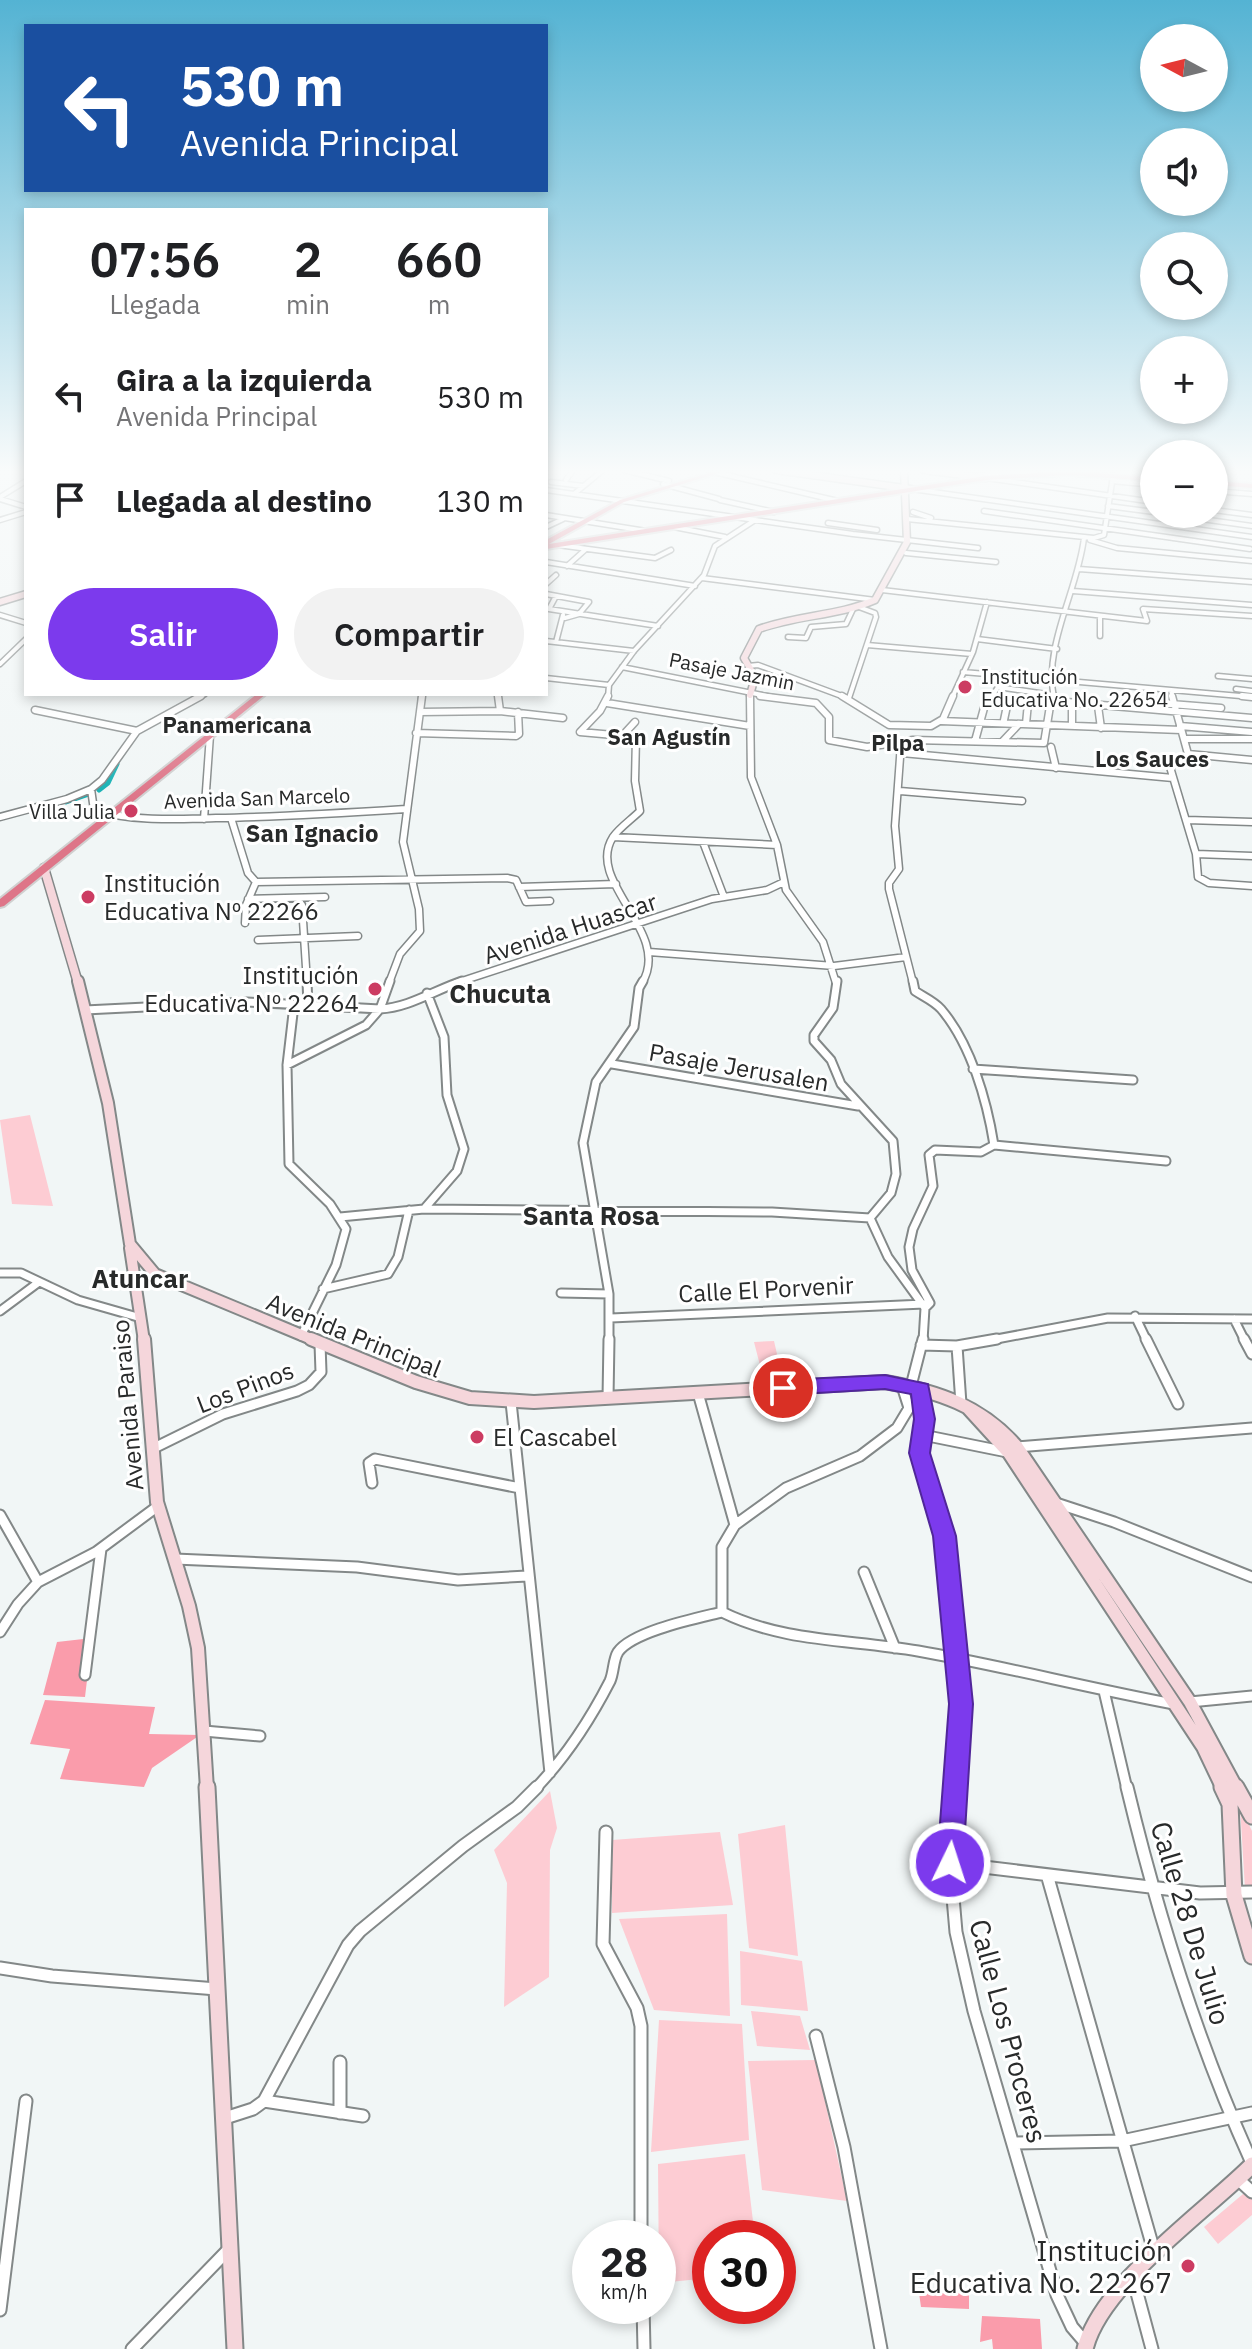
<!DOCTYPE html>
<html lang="es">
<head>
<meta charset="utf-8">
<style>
  :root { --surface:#fff; --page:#f2f2f2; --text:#202124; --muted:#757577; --accent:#7c3aed }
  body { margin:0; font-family:"IBM Plex Sans",sans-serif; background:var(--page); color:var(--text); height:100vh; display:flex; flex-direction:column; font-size:30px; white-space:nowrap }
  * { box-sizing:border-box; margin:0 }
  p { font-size:26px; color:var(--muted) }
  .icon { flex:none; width:44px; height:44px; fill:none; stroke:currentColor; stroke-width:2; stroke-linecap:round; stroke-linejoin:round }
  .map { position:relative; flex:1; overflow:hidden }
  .drawer { position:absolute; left:24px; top:208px; width:524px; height:488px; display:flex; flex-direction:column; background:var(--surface); border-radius:0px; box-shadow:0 4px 12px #0003 }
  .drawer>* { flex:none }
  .guide { position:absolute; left:24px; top:24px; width:524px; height:168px; border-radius:0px; box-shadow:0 4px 12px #0003; background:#1a4fa0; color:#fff; overflow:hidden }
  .needle { width:52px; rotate:277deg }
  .controls { position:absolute; left:1140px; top:24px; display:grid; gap:16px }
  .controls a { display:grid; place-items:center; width:88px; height:88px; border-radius:50%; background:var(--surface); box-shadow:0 4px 12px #0003; font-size:40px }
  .speed { position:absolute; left:572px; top:2220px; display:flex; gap:16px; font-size:40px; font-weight:700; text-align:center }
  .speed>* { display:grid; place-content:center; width:104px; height:104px; border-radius:50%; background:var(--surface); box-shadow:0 4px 12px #0003; line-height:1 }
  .speed small { font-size:20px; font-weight:400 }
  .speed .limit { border:12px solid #d22; background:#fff; color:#111 }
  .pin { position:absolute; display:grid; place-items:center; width:68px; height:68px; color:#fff; margin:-34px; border:4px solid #fff; border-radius:50%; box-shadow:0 2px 8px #0007 }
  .me { position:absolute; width:88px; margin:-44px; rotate:4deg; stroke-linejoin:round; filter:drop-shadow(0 0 6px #0008) }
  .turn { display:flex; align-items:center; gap:28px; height:168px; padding:0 24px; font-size:36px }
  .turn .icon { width:104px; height:104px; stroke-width:2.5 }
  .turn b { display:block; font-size:56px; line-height:68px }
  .eta { display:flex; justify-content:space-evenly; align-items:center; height:136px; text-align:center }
  .eta b { font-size:48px; font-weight:600; line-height:56px }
  .primary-button { display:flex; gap:16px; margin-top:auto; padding:16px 24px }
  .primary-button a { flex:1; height:92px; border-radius:48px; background:var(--accent); color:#fff; font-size:32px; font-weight:600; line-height:92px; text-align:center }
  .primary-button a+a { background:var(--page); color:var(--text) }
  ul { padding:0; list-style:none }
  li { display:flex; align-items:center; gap:24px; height:104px; padding:0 24px }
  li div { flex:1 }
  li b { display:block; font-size:30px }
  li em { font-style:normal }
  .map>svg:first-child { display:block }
  .green { fill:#fdccd3 }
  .forest { fill:#fa9cab }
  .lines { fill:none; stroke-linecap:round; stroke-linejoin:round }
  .canal { stroke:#17b1b4; stroke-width:5 }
  .street-far4-casing { stroke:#838888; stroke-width:7 }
  .street-far3-casing { stroke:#838888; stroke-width:9 }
  .street-far2-casing { stroke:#838888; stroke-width:11 }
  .street-far1-casing { stroke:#838888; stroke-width:13 }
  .street-casing { stroke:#838888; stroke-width:15 }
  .secondary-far4-casing { stroke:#838888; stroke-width:9 }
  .secondary-far3-casing { stroke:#838888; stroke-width:11 }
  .secondary-far2-casing { stroke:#838888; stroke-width:14 }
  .secondary-far1-casing { stroke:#838888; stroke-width:16 }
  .secondary-casing { stroke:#838888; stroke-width:19 }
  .highway-casing { stroke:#d0d0d0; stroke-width:4 }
  .street-far4 { stroke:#fff; stroke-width:4 }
  .street-far3 { stroke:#fff; stroke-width:6 }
  .street-far2 { stroke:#fff; stroke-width:7 }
  .street-far1 { stroke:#fff; stroke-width:9 }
  .street { stroke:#fff; stroke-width:11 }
  .secondary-far4 { stroke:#f5d6db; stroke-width:6 }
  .secondary-far3 { stroke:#f5d6db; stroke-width:8 }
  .secondary-far2 { stroke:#f5d6db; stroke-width:10 }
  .secondary-far1 { stroke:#f5d6db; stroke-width:12 }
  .secondary { stroke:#f5d6db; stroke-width:15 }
  .highway { fill:#de7588; fill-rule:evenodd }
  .route { fill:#7c3aed; stroke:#51269a; stroke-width:2 }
  .poi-dot { fill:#cc3c62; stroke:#fff; stroke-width:3 }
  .labels { text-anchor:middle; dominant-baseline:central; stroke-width:6; stroke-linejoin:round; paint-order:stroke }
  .far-street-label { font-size:20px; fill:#282a2a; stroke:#fff }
  .far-poi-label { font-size:20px; fill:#282a2a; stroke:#fff; text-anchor:start }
  .far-neighbourhood-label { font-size:22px; font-weight:bold; fill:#282a2a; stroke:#fff }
  .far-quarter-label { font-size:24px; font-weight:bold; fill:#282a2a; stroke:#fff }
  .poi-label { font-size:24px; fill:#282a2a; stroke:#fff; text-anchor:start }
  .street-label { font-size:24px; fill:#282a2a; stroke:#fff }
  .neighbourhood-label { font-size:26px; font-weight:bold; fill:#282a2a; stroke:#fff }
  .near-street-label { font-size:28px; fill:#282a2a; stroke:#fff }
  .near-poi-label { font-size:28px; fill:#282a2a; stroke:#fff; text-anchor:end }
</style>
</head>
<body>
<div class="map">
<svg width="1252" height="2349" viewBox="0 0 1252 2349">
  <rect width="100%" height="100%" fill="#f1f6f6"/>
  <!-- green -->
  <path class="green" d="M30 1115 53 1206 12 1204 0 1120Z
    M774 1341 783 1380 764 1381 754 1342Z
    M550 1791 557 1828 550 1850 549 1977 504 2007 507 1883 494 1850Z
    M1240 1806 1252 1831V1887L1245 1889Z
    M785 1825 798 1956 749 1948 738 1834Z
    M720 1832 733 1905 612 1913V1840Z
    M727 1914 730 2016 654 2010 619 1919Z
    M740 1951 802 1961 808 2011 741 2005Z
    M751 2011 800 2016 810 2050 757 2046Z
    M659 2020 742 2024 749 2140 651 2152Z
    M816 2060 847 2201 762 2190 748 2061Z
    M745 2154 755 2238H710V2278L659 2283 658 2164Z
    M1243 2194 1252 2198V2215L1218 2244 1204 2227Z"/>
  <!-- forest -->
  <path class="forest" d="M92 1638 85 1697 43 1695 57 1642Z
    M45 1700 155 1707 149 1734 200 1735 152 1768 144 1787 60 1779 70 1749 30 1744Z
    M919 2293H969V2309L921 2307Z
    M982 2316 1040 2319 1042 2349H993L992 2339 980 2342Z"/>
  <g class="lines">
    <!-- canal -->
    <path class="canal" d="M99 790 108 783 117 764
      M66 802 89 794"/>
    <!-- street-far4 casing -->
    <g class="street-far4-casing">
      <path id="street-far4" d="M624 470 669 481
        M1012 471 1035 474
        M714 472 838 501
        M980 475 1014 471
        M986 478 1154 502
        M566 480 573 470
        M1112 481 1154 485
        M551 482 583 486
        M663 484 719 499
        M912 489 1252 537
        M546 490 853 534 978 548
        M1214 491 1252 494
        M574 494 603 470
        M0 497 26 481
        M0 499 26 507
        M720 500 774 512
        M1108 506 1154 512
        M1214 510 1252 515
        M984 511 1250 549
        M913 512 931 518
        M1166 514 1252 526
        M546 515 646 531
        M907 519 1094 538 1104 535 1113 476
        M0 520 26 512
        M828 523 877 530
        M546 527 563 519
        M674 527 725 537
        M1090 540 1117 548 1252 561
        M558 545 655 558 671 550
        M906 553 996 562
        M546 562 695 586
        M567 566 586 549
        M1079 569 1252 582
        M702 578 875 600
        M546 584 556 575
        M882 590 1147 621 1143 609 1252 616
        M1073 591 1252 605
        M546 594 589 602 579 614 565 618
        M556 596 549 609 658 626
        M0 615 26 623
        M1100 617V636
        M788 637 806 638 811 627 846 624 854 607
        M977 639 1057 649
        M546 641 634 651
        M556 642 563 615
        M867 645 972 654
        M0 664 26 639
        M748 666 758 665 847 698
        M622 667 777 698
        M963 672 1252 697
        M1218 676 1252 679
        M546 678 609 685
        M609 685 634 651 704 575 715 546 755 520
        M1236 689 1252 691
        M1171 691 1173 698
        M498 694V698
        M750 695V698
        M197 698 205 694
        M421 698 422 694
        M608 698 609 685
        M849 698 876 617 875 613 859 607
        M952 698 973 652 987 602
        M991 698 998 687 1053 695
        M1054 698C1043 645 1078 590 1084 538"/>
    </g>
    <!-- street-far3 casing -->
    <g class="street-far3-casing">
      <path id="street-far3" d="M498 696 500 711
        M608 696 600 711 580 732 636 737 635 781 640 811C632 819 619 828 613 837 584 882 673 932 642 983
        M750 696 751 777 777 845 786 890 823 942 836 983
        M760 696 816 703 829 717V740L867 747 913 740 1044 743 1050 706 1055 701
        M842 696 889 725 931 726 943 719 953 696
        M1054 696 1055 701
        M1172 696 1188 754
        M1242 696 1252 697
        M991 699 1050 706
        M1055 701 1252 718
        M1146 702 1221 708
        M607 703 750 726
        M1072 704V725
        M1098 706 1101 728
        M35 710 137 731
        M420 712 500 711 563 718
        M1004 720 1008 701
        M941 721 1181 730
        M1026 724 1028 703
        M1180 726 1252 732
        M416 733 516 736 519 734 518 712
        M624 734 635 722
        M1185 739H1252
        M975 741 984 708 992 696
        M1002 742 1019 724
        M901 744 895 826 899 869 889 883V889L913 983
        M1051 747 1056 768
        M902 753 1173 778
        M1188 754 1170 767 1196 854 1198 877 1209 883 1252 886
        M1188 754 1252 760
        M91 789 94 810C133 822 176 819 216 818 279 817 343 813 406 809
        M900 791 1022 801
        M0 817 67 799 91 789 102 780 137 731 201 696
        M231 818 248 873 256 882 246 905 245 923
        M204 819 210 735
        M1187 820 1252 822
        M613 837 777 845
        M703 842 724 897
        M1196 854 1252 856
        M256 882 507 878 516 880 526 902 550 901
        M519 887 616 884
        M295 898 302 905 307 983
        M248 899 325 897
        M258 940 358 936
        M649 952 834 966 906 957
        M389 983 400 954 420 931 419 909 403 842 422 696
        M456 983 712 899 767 890 784 882"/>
    </g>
    <!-- street-far2 casing -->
    <g class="street-far2-casing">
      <path id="street-far2" d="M307 981 308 1006
        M837 981 833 1008 814 1035V1041L831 1060 841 1084 893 1141 896 1174 891 1193 870 1218
        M913 981 915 991C924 997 934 1001 941 1009 971 1044 987 1101 994 1145
        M294 1005 287 1065 289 1164 330 1204 346 1229 336 1265 301 1336
        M85 1010 247 1002 380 1009 390 981
        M612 1064 858 1106
        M287 1065 366 1025 380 1009C408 1008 435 990 462 981
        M973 1069 1133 1080
        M994 1145 1166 1161
        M424 1209 457 1171 464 1149 447 1095 444 1037 427 993
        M340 1217 424 1209 772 1212 870 1218
        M870 1218 888 1257 925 1308 923 1341
        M0 1273H21L78 1300 141 1318
        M323 1289 388 1274 398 1257 409 1210
        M561 1293 609 1294
        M925 1308 930 1303 912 1270 909 1247 913 1229 933 1186 929 1155 935 1150 981 1152 994 1145
        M0 1311 39 1282
        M1135 1316 1147 1341
        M611 1318 924 1304
        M1234 1319 1245 1341
        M609 1341V1294L583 1143 596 1082 634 1027 639 988 643 981
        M986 1341 1108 1318 1252 1319"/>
    </g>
    <!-- street-far1 casing -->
    <g class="street-far1-casing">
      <path id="street-far1" d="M1146 1339 1178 1404
        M1244 1339 1252 1354
        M921 1345 957 1346 997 1339
        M957 1346 961 1404
        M902 1386 909 1408 897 1428 860 1456 786 1488 735 1525 722 1547V1612C785 1643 850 1639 918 1651 1003 1666 1088 1688 1174 1704
        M911 1386 923 1339
        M921 1389 925 1419 920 1453 945 1536 961 1704 955 1789
        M698 1393 735 1525
        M608 1398 609 1339
        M511 1402 550 1773
        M923 1435 1007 1452
        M1017 1447 1252 1428
        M154 1448 223 1414 297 1391 309 1385 321 1372 320 1344
        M372 1483 369 1463 375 1459 520 1488
        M1056 1503 1114 1522 1252 1577
        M0 1515 38 1582
        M175 1559 357 1567 458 1580 527 1576
        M864 1572 895 1648
        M0 1632 18 1604 38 1582 96 1552 158 1506
        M85 1675 101 1549
        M1104 1691 1127 1789
        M1190 1702 1252 1696
        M204 1731 260 1736
        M535 1789C564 1759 591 1718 610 1681 614 1672 613 1660 618 1652 633 1631 698 1618 722 1612"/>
    </g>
    <!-- street casing -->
    <g class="street-casing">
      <path id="street" d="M955 1787 950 1863 956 1932 974 2011 1057 2295 1072 2327 1084 2341
        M1127 1787C1158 1916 1197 2042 1252 2163
        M606 1832 603 1944 637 2008 641 2026V2238
        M950 1863 1200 1893 1252 1892
        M1048 1878 1154 2251
        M0 1968 52 1976 217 1989
        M816 2036 844 2147 881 2349
        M340 2062V2113
        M264 2101 363 2116
        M225 2118 253 2109 264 2101 348 1945 360 1931 463 1846 517 1807 537 1787
        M1013 2143 1122 2141 1252 2113
        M1239 2180 1252 2192
        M1133 2278 1152 2349
        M643 2306 644 2349
        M0 2310 26 2101
        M132 2349 228 2250"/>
    </g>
    <!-- secondary-far4 casing -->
    <g class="secondary-far4-casing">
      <path id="secondary-far4" d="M776 470 911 489
        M924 470 986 478
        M0 602 26 594
        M750 695 755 677 744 658 759 629C797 615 838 616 875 600L907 542 904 470"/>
    </g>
    <!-- secondary-far3 casing -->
    <g class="secondary-far3-casing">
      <path id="secondary-far3" d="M44 868 78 983"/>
    </g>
    <!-- secondary-far2 casing -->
    <g class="secondary-far2-casing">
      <path id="secondary-far2" d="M78 981 108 1103 130 1244 155 1274 316 1341
        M130 1248 144 1341"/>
    </g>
    <!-- secondary-far1 casing -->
    <g class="secondary-far1-casing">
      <path id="secondary-far1" d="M144 1339 157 1502 189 1606 198 1648 207 1789
        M311 1339 416 1382 470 1398 534 1402 885 1382C937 1391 982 1406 1017 1447L1190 1702 1237 1789
        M968 1408 1009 1453 1203 1747 1223 1789"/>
    </g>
    <!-- secondary casing -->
    <g class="secondary-casing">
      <path id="secondary" d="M207 1787 235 2349
        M1222 1787 1230 1804 1234 1895 1252 1956
        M1236 1787 1252 1816
        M1085 2349C1100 2285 1205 2212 1252 2165"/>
    </g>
    <!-- highway casing -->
    <g class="highway-casing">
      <path id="highway" d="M719 470H728L624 502 549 544 986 476 1068 471 1154 477V481L1068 475 986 480 546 549V540L620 500Z
        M1214 481 1252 484V488L1214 485Z
        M257 694H266L4 906 0 907V899Z"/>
    </g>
    <!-- street-far4 -->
    <use href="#street-far4" class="street-far4"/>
    <!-- street-far3 -->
    <use href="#street-far3" class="street-far3"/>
    <!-- street-far2 -->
    <use href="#street-far2" class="street-far2"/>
    <!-- street-far1 -->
    <use href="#street-far1" class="street-far1"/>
    <!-- street -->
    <use href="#street" class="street"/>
    <!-- secondary-far4 -->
    <use href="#secondary-far4" class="secondary-far4"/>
    <!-- secondary-far3 -->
    <use href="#secondary-far3" class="secondary-far3"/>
    <!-- secondary-far2 -->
    <use href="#secondary-far2" class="secondary-far2"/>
    <!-- secondary-far1 -->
    <use href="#secondary-far1" class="secondary-far1"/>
    <!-- secondary -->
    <use href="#secondary" class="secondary"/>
    <!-- highway -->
    <use href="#highway" class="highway"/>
  </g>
  <!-- sky -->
  <linearGradient id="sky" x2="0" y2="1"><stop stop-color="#54b3d3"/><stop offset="0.59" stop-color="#f9fbfb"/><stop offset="1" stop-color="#f9fbfb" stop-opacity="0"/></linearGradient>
  <rect width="1252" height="799" fill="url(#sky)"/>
  <!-- route -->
  <path class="route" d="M885 1375 928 1384 935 1419 930 1453 956 1536 973 1704 963 1863 959 1871 950 1875 941 1871 937 1863 949 1704 933 1536 909 1453 914 1419 911 1394 885 1389 783 1395 776 1393 773 1388 776 1383 783 1380Z"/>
  <!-- markers -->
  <g class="poi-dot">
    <circle cx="965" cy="687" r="8"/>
    <circle cx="131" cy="811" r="8"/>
    <circle cx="88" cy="897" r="8"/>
    <circle cx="375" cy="989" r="8"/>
    <circle cx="477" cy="1437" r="8"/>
    <circle cx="1188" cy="2266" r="8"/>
  </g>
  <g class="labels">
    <!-- far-street labels -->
    <g class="far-street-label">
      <text transform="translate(732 671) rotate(11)">Pasaje Jazmin</text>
      <text transform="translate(257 798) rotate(-2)">Avenida San Marcelo</text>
    </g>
    <!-- far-poi labels -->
    <g class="far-poi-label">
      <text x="981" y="676">Institución<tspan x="981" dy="23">Educativa No. 22654</tspan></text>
      <text x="115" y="811" text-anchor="end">Villa Julia</text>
    </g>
    <!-- far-neighbourhood labels -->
    <g class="far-neighbourhood-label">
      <text x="237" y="724">Panamericana</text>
      <text x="669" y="736">San Agustín</text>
      <text x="898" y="742">Pilpa</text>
      <text x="1152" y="758">Los Sauces</text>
    </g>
    <!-- far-quarter labels -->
    <g class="far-quarter-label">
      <text x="312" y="833">San Ignacio</text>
    </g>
    <!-- poi labels -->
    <g class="poi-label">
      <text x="104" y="883">Institución<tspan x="104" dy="28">Educativa Nº 22266</tspan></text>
      <text x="359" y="975" text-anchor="end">Institución<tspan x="359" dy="28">Educativa Nº 22264</tspan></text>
      <text x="493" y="1437">El Cascabel</text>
    </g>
    <!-- street labels -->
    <g class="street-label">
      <text transform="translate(570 928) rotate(-18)">Avenida Huascar</text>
      <text transform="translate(739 1067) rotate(10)">Pasaje Jerusalen</text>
      <text transform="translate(766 1289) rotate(-3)">Calle El Porvenir</text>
      <text transform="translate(354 1335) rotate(22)">Avenida Principal</text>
      <text transform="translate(245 1387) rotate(-21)">Los Pinos</text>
      <text transform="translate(127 1405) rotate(-95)">Avenida Paraiso</text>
    </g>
    <!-- neighbourhood labels -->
    <g class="neighbourhood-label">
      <text x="500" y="993">Chucuta</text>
      <text x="591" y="1215">Santa Rosa</text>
      <text x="140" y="1278">Atuncar</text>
    </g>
    <!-- near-street labels -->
    <g class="near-street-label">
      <text transform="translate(1191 1923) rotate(73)">Calle 28 De Julio</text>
      <text transform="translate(1009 2031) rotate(75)">Calle Los Proceres</text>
    </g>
    <!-- near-poi labels -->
    <g class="near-poi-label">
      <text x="1172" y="2250">Institución<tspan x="1172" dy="32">Educativa No. 22267</tspan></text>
    </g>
  </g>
</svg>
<div class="controls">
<a><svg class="needle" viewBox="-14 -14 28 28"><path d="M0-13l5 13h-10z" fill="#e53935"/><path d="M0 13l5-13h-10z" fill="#757577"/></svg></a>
<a><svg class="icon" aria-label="sound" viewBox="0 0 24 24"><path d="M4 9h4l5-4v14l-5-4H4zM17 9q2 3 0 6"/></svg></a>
<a><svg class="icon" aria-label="search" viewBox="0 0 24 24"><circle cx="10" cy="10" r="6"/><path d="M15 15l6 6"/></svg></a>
<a>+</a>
<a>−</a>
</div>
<div class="speed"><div>28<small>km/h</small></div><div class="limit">30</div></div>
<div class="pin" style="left:783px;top:1388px;background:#d93025"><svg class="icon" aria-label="arrive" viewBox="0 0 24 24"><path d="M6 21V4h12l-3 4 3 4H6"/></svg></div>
<svg class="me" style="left:950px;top:1863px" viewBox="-20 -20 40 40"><circle r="17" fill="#7c3aed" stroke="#fff" stroke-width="3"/><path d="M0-11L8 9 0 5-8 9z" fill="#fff"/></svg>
<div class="guide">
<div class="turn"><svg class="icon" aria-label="left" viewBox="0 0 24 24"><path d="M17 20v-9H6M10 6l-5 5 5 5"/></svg><div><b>530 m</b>Avenida Principal</div></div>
</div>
<section class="drawer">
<div class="eta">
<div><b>07:56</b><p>Llegada</p></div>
<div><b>2</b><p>min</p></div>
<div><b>660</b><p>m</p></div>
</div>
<ul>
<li><svg class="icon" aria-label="left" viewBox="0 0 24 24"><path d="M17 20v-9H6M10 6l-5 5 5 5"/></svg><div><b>Gira a la izquierda</b><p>Avenida Principal</p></div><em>530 m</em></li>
<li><svg class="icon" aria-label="arrive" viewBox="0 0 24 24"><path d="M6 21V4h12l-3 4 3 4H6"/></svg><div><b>Llegada al destino</b></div><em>130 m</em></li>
</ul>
<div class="primary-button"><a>Salir</a><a>Compartir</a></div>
</section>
</div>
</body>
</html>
